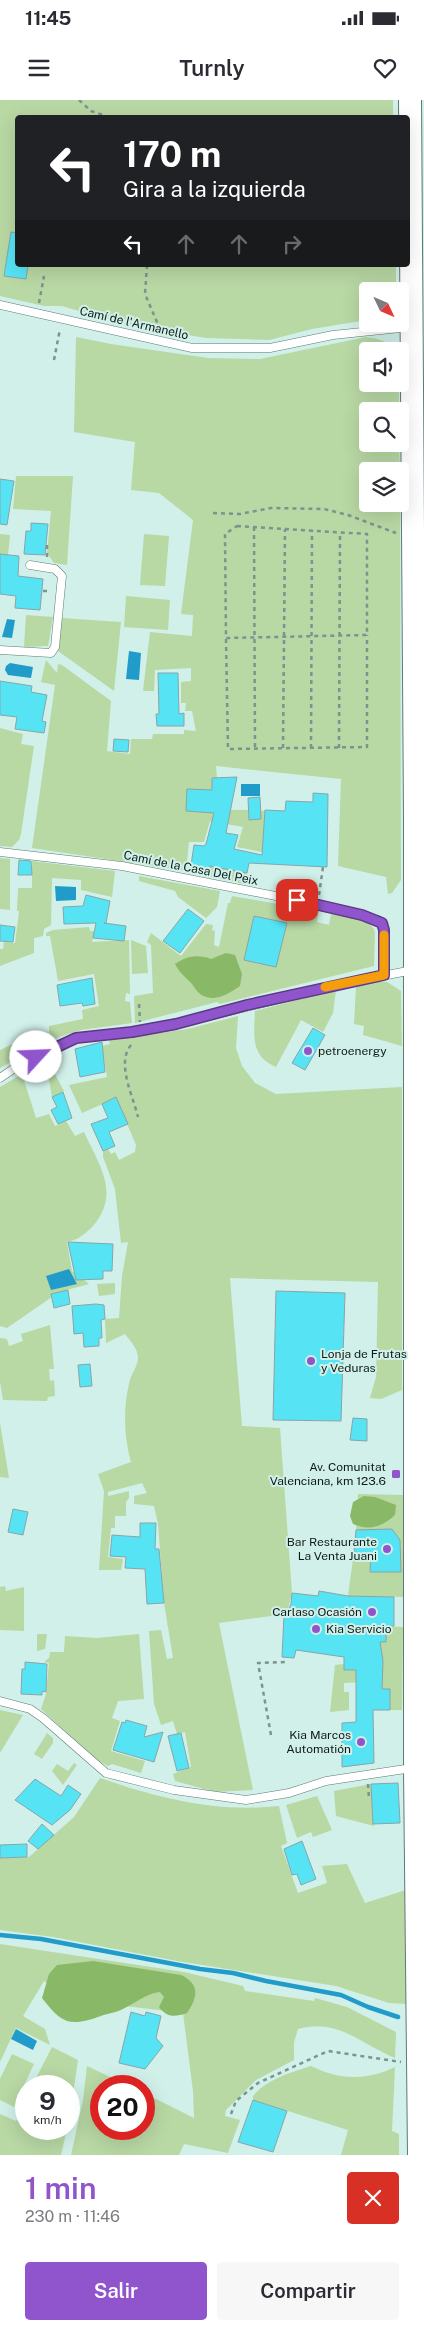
<!DOCTYPE html>
<html lang="es">
<head>
<meta charset="utf-8">
<style>
  :root { --surface:#fff; --page:#f7f7f7; --text:#2b2b33; --muted:#7c7c81; --accent:#9055cc }
  body { margin:0; font-family:"Public Sans",sans-serif; background:var(--page); color:var(--text); height:100vh; display:flex; flex-direction:column; font-size:19px; white-space:nowrap }
  * { box-sizing:border-box; margin:0 }
  p { font-size:16px; color:var(--muted) }
  .icon { flex:none; width:28px; height:28px; fill:none; stroke:currentColor; stroke-width:2; stroke-linecap:round; stroke-linejoin:round }
  .map { position:relative; height:2055px; overflow:hidden }
  .details { display:flex; flex-direction:column; background:var(--surface); flex:1 }
  .details>* { flex:none }
  .top-card { position:absolute; left:15px; top:15px; width:395px; height:152px; border-radius:5px; box-shadow:0 5px 20px #0002; background:#202124; color:#fff; overflow:hidden }
  .needle { width:32px; rotate:134deg }
  .controls { position:absolute; left:359px; top:182px; display:grid; gap:10px }
  .controls a { display:grid; place-items:center; width:50px; height:50px; border-radius:5px; background:var(--surface); box-shadow:0 5px 20px #0002; font-size:25px }
  .speed { position:absolute; left:15px; top:1975px; display:flex; gap:10px; font-size:25px; font-weight:700; text-align:center }
  .speed>* { display:grid; place-content:center; width:65px; height:65px; border-radius:50%; background:var(--surface); box-shadow:0 5px 20px #0002; line-height:1 }
  .speed small { font-size:12px; font-weight:400 }
  .speed .limit { border:8px solid #d22; background:#fff; color:#111 }
  .pin { position:absolute; display:grid; place-items:center; width:42px; height:42px; color:#fff; margin:-21px; border-radius:10px; box-shadow:0 2px 8px #0006 }
  .me { position:absolute; width:55px; margin:-28px; rotate:65deg; stroke-linejoin:round; filter:drop-shadow(0 0 4px #0008) }
  .turn { display:flex; align-items:center; gap:18px; height:105px; padding:0 25px; font-size:22px }
  .turn .icon { width:65px; height:65px; stroke-width:2.5 }
  .turn b { display:block; font-size:35px; line-height:42px }
  .lanes { display:flex; align-items:center; height:48px; padding:0 25px; background:#0003; justify-content:center; gap:25px; direction:ltr }
  .lanes .off { opacity:.35 }
  .round { display:grid; place-items:center; flex:none; width:52px; height:52px; border-radius:5px; background:var(--page) }
  .overview { display:flex; align-items:center; justify-content:space-between; height:85px; padding:0 25px }
  h1 { font-size:30px; font-weight:600; line-height:38px; color:var(--accent) }
  .primary-button { display:flex; gap:10px; margin-top:auto; padding:10px 25px }
  .primary-button a { flex:1; height:58px; border-radius:5px; background:var(--accent); color:#fff; font-size:20px; font-weight:600; line-height:58px; text-align:center }
  .primary-button a+a { background:var(--page); color:var(--text) }
  .status { display:flex; justify-content:space-between; align-items:center; height:35px; padding:0 25px; background:var(--surface); direction:ltr }
  .status svg { height:14px; fill:currentColor }
  header { display:flex; justify-content:space-between; align-items:center; height:65px; padding:0 25px; background:var(--surface); font-size:22px; font-weight:600 }
  .map>svg:first-child { display:block }
  .green { fill:#b8d8a4 }
  .forest { fill:#89b967 }
  .water { fill:#219bca }
  .lines { fill:none; stroke-linecap:round; stroke-linejoin:round }
  .stream { stroke:#219bca; stroke-width:4.5 }
  .building { fill:#56e4f5; stroke:#87a5a9 }
  .service-casing { stroke:#5e7a75; stroke-width:9 }
  .secondary-casing { stroke:#5e7a75; stroke-width:24 }
  .path { stroke:#7d938f; stroke-width:2.5; stroke-dasharray:4 4; stroke-linecap:butt }
  .service { stroke:#fff; stroke-width:8 }
  .secondary { stroke:#fff; stroke-width:22 }
  .route-casing { stroke:#5e3785; stroke-width:12 }
  .route { stroke:#9055cc; stroke-width:9 }
  .slow { stroke:#f59e0b; stroke-width:9 }
  .poi-dot { fill:#9055cc; stroke:#d1f0e9; stroke-width:2 }
  .labels { text-anchor:middle; dominant-baseline:central; stroke-width:4; stroke-linejoin:round; paint-order:stroke }
  .street-label { font-size:12px; fill:#0f1a18; stroke:#d1f0e9 }
  .poi-label { font-size:12px; fill:#0f1a18; stroke:#d1f0e9; text-anchor:end }
</style>
</head>
<body>
<div class="status"><b>11:45</b><svg viewBox="0 0 49 12"><path d="M0 12V9h3v3zM5 12V6h3v6zM10 12V3h3v9zM15 12V0h3v12zM26 1h20v11H26zM47 4h2v5h-2z"/></svg></div>
<header><svg class="icon" aria-label="menu" viewBox="0 0 24 24"><path d="M4 6h16M4 12h16M4 18h16"/></svg>Turnly<svg class="icon" aria-label="heart" viewBox="0 0 24 24"><path d="M12 20l-8-8c-3-5 5-10 8-4 3-6 11-1 8 4z"/></svg></header>
<div class="map">
<svg width="424" height="2055" viewBox="0 0 424 2055">
  <rect width="100%" height="100%" fill="#d1f0e9"/>
  <!-- green -->
  <path class="green" d="M0 0H393V18H18V165H396V191H368L367 220 312 229 269 240 206 238 123 224 62 206H44L0 196Z
    M76 237 111 244 208 258 260 259 366 237C378 239 387 239 392 251H368V284H396L399 287V311H368V344H399L400 371H368V404H400L401 780 392 793 388 794 386 777 338 766 341 679 216 666 217 678H212L213 710H248L249 719 258 710 265 711 262 752 237 747 243 727 210 721 204 742H189L186 771 32 748 55 585 41 582 46 560 57 573 58 564 62 565 111 601 107 651 130 654 131 639H152L153 634H184V630L196 631 192 611H185L186 603H181V582L191 581V568L155 570 154 591H143L150 532 192 536 193 515 181 514 193 420 159 393 131 390 135 342 74 332Z
    M16 376H73L67 465 54 463 47 453 51 411 13 409Z
    M0 434 10 435 8 455 0 454Z
    M144 434 169 436 165 486 140 485Z
    M126 496 170 500 168 530 124 527Z
    M26 515 53 517 48 546 24 547Z
    M62 518 121 522 114 591 58 551Z
    M0 628 23 634 21 644 34 646 21 734 19 740 12 747 0 746Z
    M0 758 10 759V810L0 809Z
    M32 761 115 771 112 797 81 790V780L52 778 51 825 44 829 43 836 34 838V853L0 866V849H3L4 842 15 843 19 811H17L18 788H32Z
    M210 766 247 773 244 784 208 776Z
    M139 776 220 791 217 807 206 818 178 797 175 791 139 781Z
    M232 796 319 811 317 822 329 825 331 814C344 817 371 817 375 832L374 866 220 904 217 902 135 923 134 896 153 893 151 845 147 842 151 833 181 856 206 824 213 825 212 830 215 831 214 845 219 847 228 803H230Z
    M89 827 90 831H95L92 842 129 840 130 894 126 893 125 901 130 902 132 923 81 930 56 938 49 933V926L83 919 82 910 99 906 94 874 58 881 50 836H46V833L53 830Z
    M131 840 146 846 148 873 132 874Z
    M378 882H387L401 891 402 946 363 935 364 926 354 924 356 886Z
    M336 890 333 913 323 932 301 920 276 967C250 956 254 935 255 911Z
    M238 916 236 948 242 966 255 983 276 994 402 987V1290L381 1299 370 1298 376 1277 378 1182 230 1178 242 1326 280 1328 292 1493 287 1514 219 1523 253 1690 215 1692 175 1681 173 1674 191 1667 185 1632 177 1634 173 1621 161 1625 154 1604 149 1531 161 1530 167 1559 173 1558 164 1503 158 1424 154 1406 134 1404V1396L147 1393 142 1383 108 1392V1396L129 1391V1398L126 1402V1416H115V1428H111L108 1457 123 1459 121 1470H99L104 1391 98 1374 131 1362C124 1338 123 1309 129 1284 130 1275 138 1267 138 1258 138 1248 130 1241 125 1234L106 1243 105 1219 119 1218 122 1176 128 1142 121 1143 115 1089 103 1057V1051L108 1049 111 1054 115 1052 119 1060 135 1052 136 1045 116 998 82 1013 69 985 107 977 102 946 110 944 109 940 188 929Z
    M39 932 40 945 0 968V950Z
    M51 967 64 991 52 997 49 979Z
    M22 974 36 1018 49 1014 55 1026 66 1021 75 1036 84 1032C99 1065 121 1093 93 1126 85 1134 78 1140 67 1142L72 1171 89 1184 59 1192 7 1228 0 1226V987Z
    M115 1183V1194L99 1196 97 1184Z
    M50 1225 54 1269H49L50 1281 54 1280 55 1296 48 1297 47 1301 3 1300 0 1282V1238L7 1239 9 1246 23 1241 21 1234Z
    M0 1323 9 1378 0 1377Z
    M358 1394 403 1395V1497L348 1496 354 1452 371 1454V1472H401L400 1440 393 1430H356Z
    M5 1486 6 1491 24 1487V1531L0 1530V1487Z
    M357 1525 403 1527 402 1610H390V1589H382Z
    M37 1534H47L45 1549 37 1551Z
    M139 1534 144 1599 118 1601 112 1618 120 1621 111 1651 145 1661 141 1673 112 1664 108 1666 97 1660 41 1609 46 1594 49 1563 44 1562 49 1558 50 1552H64L65 1536 97 1538Z
    M344 1564V1570H362V1582L344 1583V1592H349V1610L330 1612 335 1565Z
    M0 1610 23 1615 0 1653Z
    M47 1633 53 1638V1643L42 1659 34 1654Z
    M74 1663 77 1665 63 1685 52 1671 57 1664 68 1671Z
    M100 1678C158 1698 217 1713 279 1706L287 1743 281 1746 298 1793 327 1783 322 1766 347 1764 365 1803 406 1790V1904L389 1903 336 1886 177 1861 53 1837 0 1830V1758L29 1757 74 1717Z
    M371 1684 374 1726 336 1716 334 1691Z
    M317 1696 332 1730 313 1737 311 1732 297 1738 286 1705Z
    M0 1844 184 1872 243 1886 245 1891 314 1901 315 1898 347 1907 396 1932 395 1958C361 1944 338 1918 298 1929L294 1942V1960L256 1980 226 2010 225 2016 240 2020 228 2053 184 2044 179 2055H71L83 2000 87 1966 129 1986H101V2029H144V1993L194 2018 193 1991 183 1913 108 1904 87 1910 44 1881 23 1916 45 1929 50 1945 16 1928 0 1962Z
    M52 1947 78 1960 69 2022V1986H32Z
    M12 1954 34 1964 14 2007 0 2000V1979Z
    M311 1966C339 1980 366 1981 395 1967L392 2031 399 2034V2055H341L348 2030 253 2000V1996C267 1979 290 1973 311 1966Z
    M26 1999V2029H67L61 2055H0V2014L16 2021Z"/>
  <!-- forest -->
  <path class="forest" d="M226 853 235 855 242 874 240 886C227 895 210 905 197 891 194 888 193 884 190 882 184 876 179 872 175 864 186 856 199 854 211 859Z
    M364 1396 375 1397 396 1405 395 1415C382 1427 369 1431 353 1424L350 1416 353 1402Z
    M93 1861 181 1875C200 1884 198 1897 187 1913 175 1917 167 1918 159 1907L164 1897 160 1892C145 1894 134 1904 121 1910 114 1913 105 1914 98 1917 69 1927 61 1923 42 1898L49 1874 57 1865Z"/>
  <!-- water -->
  <path class="water" d="M7 519 15 520 12 538 2 537Z
    M129 551 141 553 139 580 126 579Z
    M10 563 33 567 31 578 8 575 5 570 6 566Z
    M241 684H260V696H241Z
    M55 786 76 787V800L56 801Z
    M69 1169 77 1184 51 1190 46 1176Z
    M16 1929 37 1941 33 1950 11 1939Z"/>
  <g class="lines">
    <!-- stream -->
    <path class="stream" d="M0 1835 41 1839 200 1869 233 1873 266 1881 341 1895 368 1907 398 1917"/>
  </g>
  <!-- building -->
  <path class="building" d="M11 132 18 133V165H28L26 179 4 176Z
    M0 379 14 381 7 425 0 424Z
    M31 423 48 424 45 455 24 454 26 431H31Z
    M0 454 19 456 18 476 43 479 40 510 15 508 16 496 0 494Z
    M158 573H178L179 614 184 613V626H157L156 614H159Z
    M0 581 32 586 31 592 47 595 42 621 46 622 44 633 15 629 17 617 0 615Z
    M114 639 129 640 128 652 113 651Z
    M237 677 226 733 238 735 234 749 262 755 265 710 285 711 286 701 313 702V693L328 694 327 767 249 763 247 773 210 766 208 776 190 772 194 745 204 746 206 744 214 713 186 711 187 689 212 690V678Z
    M260 697 261 719 249 720 248 698Z
    M19 760 31 761 32 775H18Z
    M86 795 110 801 106 823H104L126 826 124 841 93 838 96 823 64 824 63 807 83 806Z
    M188 809 204 821 180 853 163 841Z
    M254 816 287 823 276 867 244 860Z
    M0 825 15 827 13 842 0 841Z
    M92 878 95 904 83 906 82 903 60 906 57 885Z
    M313 928 325 935 305 970 292 963Z
    M102 942 105 972 80 977 75 949Z
    M63 992 72 1018 58 1024 51 1010 57 1007 52 997Z
    M116 997 128 1024 109 1032 115 1046 103 1051 91 1024 108 1018 102 1004Z
    M68 1142 113 1144 112 1171H103V1179L76 1180Z
    M68 1190 70 1204 54 1208 51 1194Z
    M276 1191 345 1193 341 1321 273 1320Z
    M96 1204 104 1205 105 1219 101 1220 102 1238H99V1246L84 1247 83 1233 74 1234 72 1206Z
    M90 1264 92 1286 80 1287 78 1265Z
    M353 1318 367 1319V1341L350 1340Z
    M13 1409 28 1412 23 1435 8 1432Z
    M140 1423H156L155 1449H159L164 1503 147 1504 145 1469 125 1468 126 1457 110 1456 112 1435 140 1437Z
    M392 1429 400 1440 401 1472H370L371 1454 354 1452 356 1430Z
    M319 1491 348 1496 394 1497V1526H386V1542H380L383 1561 382 1589H390V1610H373L374 1663 342 1667V1623L356 1622V1570H344V1557L296 1550 294 1558 282 1557 284 1515 287 1514 291 1504 292 1493 318 1496Z
    M25 1562 47 1564 46 1592 42 1591V1595L21 1594 22 1569H25Z
    M126 1620 147 1626 144 1637 163 1632 154 1662 113 1650 122 1622 125 1623Z
    M181 1633 189 1668 177 1671 168 1636Z
    M35 1679 61 1696 68 1685 81 1694 70 1710 52 1725 15 1700Z
    M398 1683 400 1723 373 1724 371 1684Z
    M42 1724 54 1735 38 1749 28 1741Z
    M302 1741 316 1779 301 1785 297 1774 292 1775 284 1749Z
    M27 1744V1757L0 1758V1745Z
    M131 1912 145 1916 146 1912 161 1916 156 1938 163 1946 145 1969 119 1963Z
    M253 2000 287 2011 273 2052 238 2042Z"/>
  <g class="lines">
    <!-- service casing -->
    <g class="service-casing">
      <path id="service" d="M0 205 192 248H270L333 235 410 227
        M0 550 51 553 55 547 62 476 55 469 30 465
        M0 752 122 766 286 798 378 820C388 827 384 862 385 875
        M0 978 22 963 76 938 132 933 176 924 346 883 413 870
        M0 1601 30 1609 43 1618 106 1673 174 1690 246 1700 289 1693 326 1681 412 1668"/>
    </g>
    <!-- secondary casing -->
    <g class="secondary-casing">
      <path id="secondary" d="M410 0 415 717V1668L419 2055"/>
    </g>
    <!-- path -->
    <path class="path" d="M79 0 91 11 112 18
      M147 165 145 194 160 229
      M39 203 44 176
      M54 260 60 229
      M213 413 240 414 271 408 324 409 348 415 396 433
      M237 426 367 434V535L226 538 225 434Z
      M254 427 255 648
      M47 457V444
      M43 491H51
      M226 539 228 649 367 647V535
      M283 648 285 429
      M311 648 312 430
      M339 648 340 435
      M319 795 323 767
      M139 904 140 922
      M131 945C116 963 133 996 138 1017
      M271 1635 258 1563 286 1562
      M368 1684 369 1699
      M231 2014 236 2001 258 1983 328 1951 401 1962"/>
    <!-- service -->
    <use href="#service" class="service"/>
    <!-- secondary -->
    <use href="#secondary" class="secondary"/>
  </g>
  <g class="lines">
    <!-- route casing -->
    <g class="route-casing">
      <path id="route" d="M36 957 76 938 132 932 176 924 247 905 384 875V830L382 823 362 815 297 800"/>
    </g>
    <!-- route -->
    <use href="#route" class="route"/>
    <!-- slow -->
    <path class="slow" d="M325 887 384 875V835"/>
  </g>
  <!-- markers -->
  <g class="poi-dot">
    <circle cx="308" cy="951" r="5"/>
    <circle cx="311" cy="1261" r="5"/>
    <rect x="391" y="1369" width="10" height="10" rx="2.5"/>
    <circle cx="387" cy="1449" r="5"/>
    <circle cx="372" cy="1512" r="5"/>
    <circle cx="316" cy="1529" r="5"/>
    <circle cx="361" cy="1642" r="5"/>
  </g>
  <g class="labels">
    <!-- street labels -->
    <g class="street-label">
      <text transform="translate(134 223) rotate(13)">Camí de l'Armanello</text>
      <text transform="translate(191 768) rotate(11)">Camí de la Casa Del Peix</text>
    </g>
    <!-- poi labels -->
    <g class="poi-label">
      <text x="318" y="951" text-anchor="start">petroenergy</text>
      <text x="321" y="1254" text-anchor="start">Lonja de Frutas<tspan x="321" dy="14">y Veduras</tspan></text>
      <text x="386" y="1367">Av. Comunitat<tspan x="386" dy="14">Valenciana, km 123.6</tspan></text>
      <text x="377" y="1442">Bar Restaurante<tspan x="377" dy="14">La Venta Juani</tspan></text>
      <text x="362" y="1512">Carlaso Ocasión</text>
      <text x="326" y="1529" text-anchor="start">Kia Servicio</text>
      <text x="351" y="1635">Kia Marcos<tspan x="351" dy="14">Automatión</tspan></text>
    </g>
  </g>
</svg>
<div class="controls">
<a><svg class="needle" viewBox="-14 -14 28 28"><path d="M0-13l5 13h-10z" fill="#e53935"/><path d="M0 13l5-13h-10z" fill="#7c7c81"/></svg></a>
<a><svg class="icon" aria-label="sound" viewBox="0 0 24 24"><path d="M4 9h4l5-4v14l-5-4H4zM17 9q2 3 0 6"/></svg></a>
<a><svg class="icon" aria-label="search" viewBox="0 0 24 24"><circle cx="10" cy="10" r="6"/><path d="M15 15l6 6"/></svg></a>
<a><svg class="icon" aria-label="layers" viewBox="0 0 24 24"><path d="M12 4l9 5-9 5-9-5zM3 14l9 5 9-5"/></svg></a>
</div>
<div class="speed"><div>9<small>km/h</small></div><div class="limit">20</div></div>
<div class="pin" style="left:297px;top:800px;background:#d93025"><svg class="icon" aria-label="arrive" viewBox="0 0 24 24"><path d="M6 21V4h12l-3 4 3 4H6"/></svg></div>
<svg class="me" style="left:36px;top:957px" viewBox="-20 -20 40 40"><circle r="19" fill="#fff"/><path d="M0-13L10 11 0 6-10 11z" fill="#9055cc"/></svg>
<div class="top-card">
<div class="turn"><svg class="icon" aria-label="left" viewBox="0 0 24 24"><path d="M17 20v-9H6M10 6l-5 5 5 5"/></svg><div><b>170 m</b>Gira a la izquierda</div></div>
<div class="lanes"><svg class="icon" aria-label="left" viewBox="0 0 24 24"><path d="M17 20v-9H6M10 6l-5 5 5 5"/></svg><svg class="icon off" aria-label="ahead" viewBox="0 0 24 24"><path d="M12 20V5M6 11l6-6 6 6"/></svg><svg class="icon off" aria-label="ahead" viewBox="0 0 24 24"><path d="M12 20V5M6 11l6-6 6 6"/></svg><svg class="icon off" aria-label="right" viewBox="0 0 24 24"><path d="M7 20v-9h11M14 6l5 5-5 5"/></svg></div>
</div>
</div>
<section class="details">
<div class="overview"><div><h1>1 min</h1><p>230 m · 11:46</p></div><a class="round" style="background:#d93025;color:#fff"><svg class="icon" aria-label="close" viewBox="0 0 24 24"><path d="M6 6l12 12M18 6L6 18"/></svg></a></div>
<div class="primary-button"><a>Salir</a><a>Compartir</a></div>
</section>
</body>
</html>
